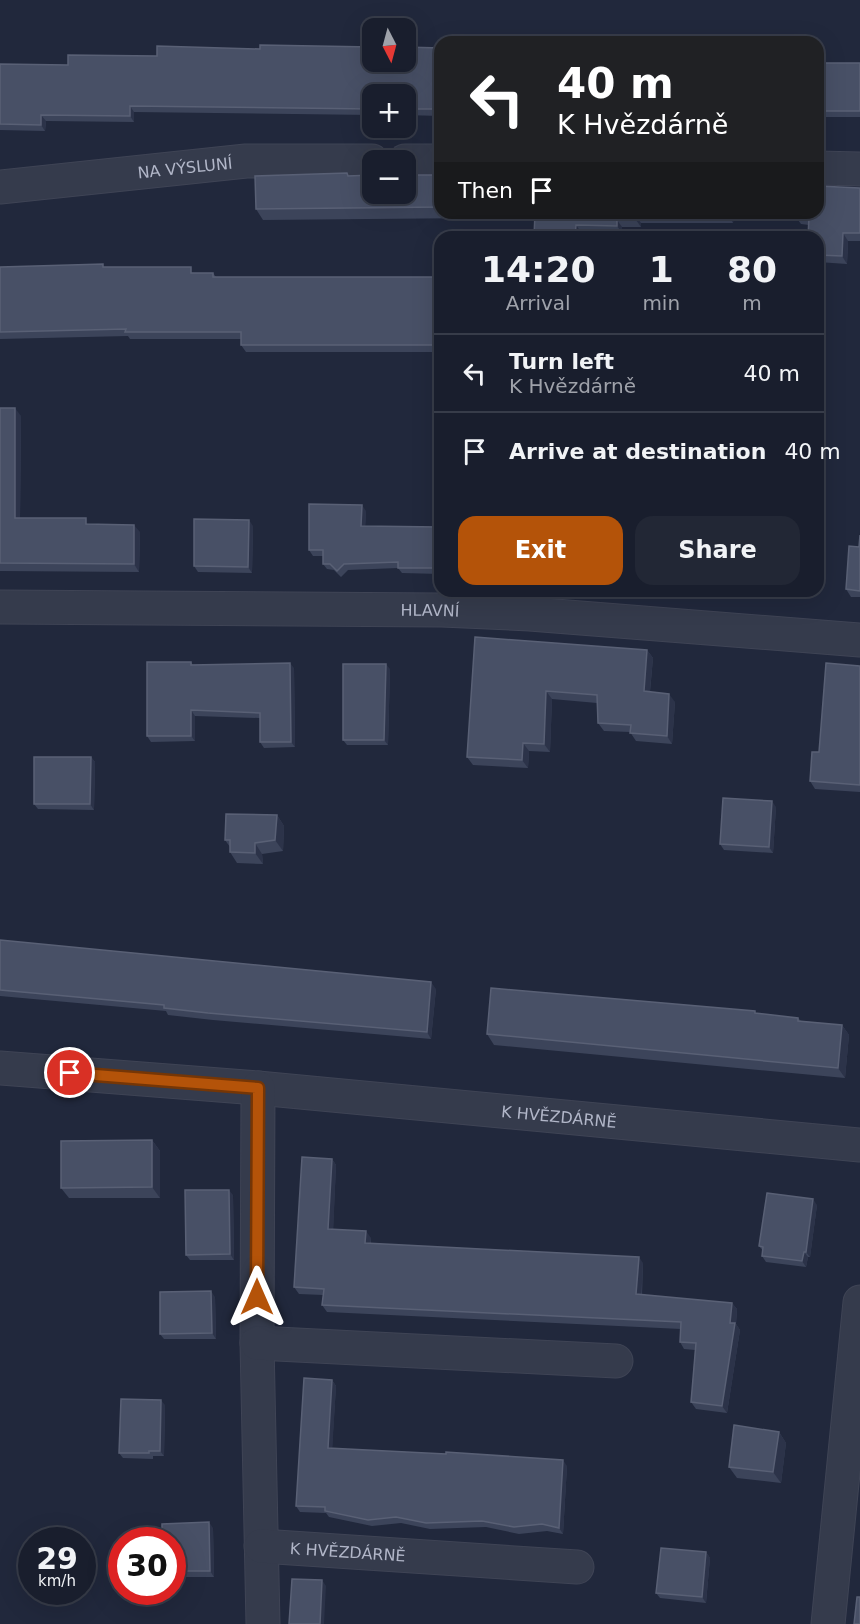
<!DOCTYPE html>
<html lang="en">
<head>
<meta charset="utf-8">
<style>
  :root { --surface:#191e2d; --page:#222735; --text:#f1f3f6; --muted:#9fa2aa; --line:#373c49; --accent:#b45309 }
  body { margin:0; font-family:"DejaVu Sans",sans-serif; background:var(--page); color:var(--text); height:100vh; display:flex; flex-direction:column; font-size:22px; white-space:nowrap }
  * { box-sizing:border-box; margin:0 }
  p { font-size:20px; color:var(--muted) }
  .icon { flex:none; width:33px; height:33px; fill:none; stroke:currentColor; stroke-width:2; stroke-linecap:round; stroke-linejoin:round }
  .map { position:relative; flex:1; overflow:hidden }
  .side { position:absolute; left:434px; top:231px; width:390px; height:366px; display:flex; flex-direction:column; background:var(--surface); border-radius:18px; box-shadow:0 6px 24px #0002,0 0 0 2px var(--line) }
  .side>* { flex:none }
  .hud { position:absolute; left:434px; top:36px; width:390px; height:183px; border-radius:18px; box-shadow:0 6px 24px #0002,0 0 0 2px var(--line); background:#202124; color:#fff; overflow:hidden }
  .needle { width:39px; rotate:174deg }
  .controls { position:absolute; left:362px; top:18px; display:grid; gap:12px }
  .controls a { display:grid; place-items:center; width:54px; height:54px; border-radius:12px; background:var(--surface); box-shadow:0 6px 24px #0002,0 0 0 2px var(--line); font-size:30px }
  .speed { position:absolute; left:18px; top:1527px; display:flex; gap:12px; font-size:30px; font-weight:700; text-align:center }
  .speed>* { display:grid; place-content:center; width:78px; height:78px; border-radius:50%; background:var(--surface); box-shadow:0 6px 24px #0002,0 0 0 2px var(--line); line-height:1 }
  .speed small { font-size:15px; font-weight:400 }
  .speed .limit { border:9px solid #d22; background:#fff; color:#111 }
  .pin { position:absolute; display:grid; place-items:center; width:51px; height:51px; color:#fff; margin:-26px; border:3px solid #fff; border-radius:50%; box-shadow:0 2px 6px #0007 }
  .me { position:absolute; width:66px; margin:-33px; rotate:0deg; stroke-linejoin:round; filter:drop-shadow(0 0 4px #0008) }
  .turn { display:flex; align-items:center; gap:21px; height:126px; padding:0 24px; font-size:27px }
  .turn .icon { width:78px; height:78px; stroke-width:2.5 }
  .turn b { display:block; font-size:42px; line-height:51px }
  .then { display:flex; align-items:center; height:57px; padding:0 24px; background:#0003; gap:12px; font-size:22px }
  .eta { display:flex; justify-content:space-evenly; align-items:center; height:102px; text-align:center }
  .eta b { font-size:36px; font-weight:600; line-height:42px }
  .cta { display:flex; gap:12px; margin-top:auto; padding:12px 24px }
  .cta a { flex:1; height:69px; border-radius:18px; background:var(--accent); color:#fff; font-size:24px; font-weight:600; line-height:69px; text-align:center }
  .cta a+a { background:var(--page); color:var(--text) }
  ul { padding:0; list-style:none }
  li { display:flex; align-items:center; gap:18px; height:78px; padding:0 24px; border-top:2px solid var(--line) }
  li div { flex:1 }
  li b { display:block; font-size:22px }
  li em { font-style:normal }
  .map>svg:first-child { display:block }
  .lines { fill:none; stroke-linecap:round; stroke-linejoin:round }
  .minor-casing { stroke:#3f4455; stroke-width:35 }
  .minor { stroke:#353b4c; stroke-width:33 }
  .wall { fill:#3c445a }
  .shaded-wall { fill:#2c3349 }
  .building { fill:#485066; stroke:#596075; stroke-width:1.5 }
  .route-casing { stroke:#753606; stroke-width:15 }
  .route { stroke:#b45309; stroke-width:10 }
  .labels { text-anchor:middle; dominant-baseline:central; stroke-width:6; stroke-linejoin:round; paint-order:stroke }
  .street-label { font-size:16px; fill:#b1b6c8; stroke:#1b2031 }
</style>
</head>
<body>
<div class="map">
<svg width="860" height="1624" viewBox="0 0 860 1624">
  <rect width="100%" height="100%" fill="#21283c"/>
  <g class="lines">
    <!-- minor casing -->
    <g class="minor-casing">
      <g id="minor">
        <path d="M405 161H440"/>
        <path d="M818 168 860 169"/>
        <path id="s1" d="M0 187 246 161H372"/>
        <path id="s2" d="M0 607 442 610 530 614 860 640"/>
        <path id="s3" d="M0 1068 258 1088 860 1145"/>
        <path d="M258 1088 257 1343 263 1624"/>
        <path d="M257 1343 616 1361"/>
        <path id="s4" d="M261 1546 577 1567"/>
        <path d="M828 1624 860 1302"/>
      </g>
    </g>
    <!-- minor -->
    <use href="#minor" class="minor"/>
  </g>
  <!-- wall -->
  <path class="wall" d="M440 48V116L405 115V94H372V115L134 112V122L46 121 45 131 0 130V64L68 65 157 56 260 49Z
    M818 63H860V117H818Z
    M349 175H440V213H477V218L263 220 256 209Z
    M860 188V241H848L847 264 818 262V237L809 225 801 224 795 216Z
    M535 213H734L733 223H641V227H622V233L581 232 580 237H534Z
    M0 267H106L196 273H213L216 277H440V352H246L241 345V339H130L128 336 0 339Z
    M0 408 21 416 20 518 90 524 140 532 139 572 0 571Z
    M366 511 365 527H440V574L402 573 398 568 348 570 341 577 334 570 327 569 323 564V556H313L309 550Z
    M253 526 252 573 198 572 194 566Z
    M860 535V597H851L846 589 859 547Z
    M475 637 647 650 653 658 650 692 675 702 672 744 636 741 630 732 604 731 598 723 597 703 552 699 550 752 529 751 528 768 473 765 467 757Z
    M191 662 193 665 294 668 295 747 264 748 260 742V718L195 716V741L151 742 147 736Z
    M860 666V792L815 789 810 781Z
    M390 669 388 745H347L343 740Z
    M91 757 95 762 94 810 38 809 34 804Z
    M776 807 773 853 724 850 720 844Z
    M277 815 284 826 283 851 262 854 263 864 237 863 230 852V847L225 840Z
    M0 940 436 989 431 1039 213 1020 168 1015 166 1011 0 996Z
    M757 1014 798 1018 801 1021 842 1025 849 1035 845 1078 494 1045 487 1034Z
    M152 1140 160 1151V1198H69L61 1188Z
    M332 1159 336 1165 333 1229 371 1238V1244L643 1263 642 1295 732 1303 737 1309 736 1324 740 1330 727 1413 696 1409 691 1402 695 1350 684 1349 680 1342 681 1329 327 1312 322 1305 323 1295 299 1294 294 1287Z
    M233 1195 234 1260H190L186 1255Z
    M817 1205 810 1257H808L806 1267 766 1262 762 1256 763 1251 759 1246Z
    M215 1297 216 1339H164L160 1334Z
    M332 1380 336 1386 332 1448 567 1466 563 1534 547 1531 519 1534 486 1527 430 1529 401 1523 372 1526 329 1517 326 1513 300 1512 296 1506Z
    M165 1405 164 1456H153V1459L123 1458 119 1453Z
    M779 1432 786 1443 781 1483 737 1478 729 1467Z
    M213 1528 214 1577H172V1540Z
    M706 1552 710 1558 706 1603 660 1598 656 1593Z"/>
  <!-- shaded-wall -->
  <path class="shaded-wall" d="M130 106 134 112V122L130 116Z
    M41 115 46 121 45 131 41 125Z
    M729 213H734L733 223 729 216Z
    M636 216 641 223V227L636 220Z
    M617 220 622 227V233L617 226Z
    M576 225 581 232 580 237H575Z
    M843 233 848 241 847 264 842 256Z
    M15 408 21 416 20 526 15 518Z
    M362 505 366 511 365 532 361 526Z
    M249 520 253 526 252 573 248 567Z
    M134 525 140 532 139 572 134 564Z
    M647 650 653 658 649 700 644 691Z
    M290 663 294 668 295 747 291 742Z
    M386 664 390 669 388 745 384 740Z
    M546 691 552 699 550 752 544 744Z
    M669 694 675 702 672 744 667 736Z
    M191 710 195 716V741L191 736Z
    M523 743 529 751 528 768 522 760Z
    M91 757 95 762 94 810 90 804Z
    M772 801 776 807 773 853 769 847Z
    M277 815 284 826 283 851 275 840Z
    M255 843 262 854 263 864 255 853Z
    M431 982 436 989 431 1039 427 1032Z
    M842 1025 849 1035 845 1078 838 1068Z
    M152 1140 160 1151V1198L152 1187Z
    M332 1159 336 1165 333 1236 328 1229Z
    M229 1190 233 1195 234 1260 230 1254Z
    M813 1199 817 1205 810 1257 806 1252Z
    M366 1231 371 1238 370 1250 365 1243Z
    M804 1252 808 1257 806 1267 802 1261Z
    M639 1257 643 1263 641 1301 636 1294Z
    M211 1291 215 1297 216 1339 212 1333Z
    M732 1303 737 1309 736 1324 740 1330 727 1413 722 1406Z
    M332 1380 336 1386 332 1454 328 1448Z
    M161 1400 165 1405 164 1456 160 1451Z
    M779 1432 786 1443 781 1483 773 1472Z
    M563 1460 567 1466 563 1534 559 1528Z
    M209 1522 213 1528 214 1577 210 1571Z
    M706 1552 710 1558 706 1603 702 1597Z
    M322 1580 326 1586 324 1624H320Z"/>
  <!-- building -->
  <path class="building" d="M260 45 372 47V62H405V47L440 48V109H405V94H372V109L130 106V116L41 115V125L0 124V64L68 65V55L157 56V46L260 49Z
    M818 63H860V111H818Z
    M347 173 348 176 372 175V194H405V175H440V207L256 209 255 176Z
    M818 186 860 188V233H843L842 256 818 255V237H808L809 217 795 216V213H818Z
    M535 213H729V216H636V220H617V226L576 225 575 237H534Z
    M103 264V267H191V273H213V277H440V345H241V332H125L126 329 0 332V267Z
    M0 408H15V518H86V524L134 525V564L0 563Z
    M309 504 362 505 361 526 440 527V568H398V562L344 564 337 571 330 564H323V550H309Z
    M194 519 249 520 248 567 194 566Z
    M860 535V591L846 589 849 546 859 547Z
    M475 637 647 650 644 691 669 694 667 736 630 733 631 725 598 723 597 695 546 691 544 744 523 743 522 760 467 757Z
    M147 662H191V665L290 663 291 742H260V713L191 710V736H147Z
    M826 663 860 666V785L810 781 812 752H819Z
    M343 664H386L384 740H343Z
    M34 757H91L90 804H34Z
    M723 798 772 801 769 847 720 844Z
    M226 814 277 815 275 840 255 843V853L230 852V840H225Z
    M0 940 431 982 427 1032 208 1013 164 1008V1005L0 990Z
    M491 988 755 1011V1013L798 1018V1021L842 1025 838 1068 487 1034Z
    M152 1140V1187L61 1188V1141Z
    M302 1157 332 1159 328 1229 366 1231 365 1243 639 1257 636 1294 732 1303 730 1323H735L722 1406 691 1402 696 1343 680 1342 681 1322 322 1305 324 1289 294 1287Z
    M185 1190H229L230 1254 186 1255Z
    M767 1193 813 1199 806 1252H804L802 1261 762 1256 763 1247 759 1246Z
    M211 1291 212 1333 160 1334V1292Z
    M304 1378 332 1380 328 1448 446 1454V1452L563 1460 559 1528 542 1524 514 1527 482 1521 426 1523 396 1517 368 1520 325 1511V1507L296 1506Z
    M121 1399 161 1400 160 1451H149V1453H119Z
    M734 1425 779 1432 773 1472 729 1467Z
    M209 1522 210 1571H172V1540H162V1524Z
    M661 1548 706 1552 702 1597 656 1593Z
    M292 1579 322 1580 320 1624H289Z
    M857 1597H860V1624H854Z"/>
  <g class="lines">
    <!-- route casing -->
    <g class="route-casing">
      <path id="route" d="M70 1073 258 1088 257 1297"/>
    </g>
    <!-- route -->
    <use href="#route" class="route"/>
  </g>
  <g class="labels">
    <!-- street labels -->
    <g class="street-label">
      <text stroke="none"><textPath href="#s1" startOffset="186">NA VÝSLUNÍ</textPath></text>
      <text stroke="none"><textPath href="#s2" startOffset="430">HLAVNÍ</textPath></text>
      <text stroke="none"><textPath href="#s3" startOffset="561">K HVĚZDÁRNĚ</textPath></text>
      <text stroke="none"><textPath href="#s4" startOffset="87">K HVĚZDÁRNĚ</textPath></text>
    </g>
  </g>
</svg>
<div class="controls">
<a><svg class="needle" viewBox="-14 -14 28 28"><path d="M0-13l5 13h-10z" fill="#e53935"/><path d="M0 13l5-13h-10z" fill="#9fa2aa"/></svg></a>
<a>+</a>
<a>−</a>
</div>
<div class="speed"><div>29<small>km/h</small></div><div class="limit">30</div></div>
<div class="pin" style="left:70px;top:1073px;background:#d93025"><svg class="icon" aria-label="arrive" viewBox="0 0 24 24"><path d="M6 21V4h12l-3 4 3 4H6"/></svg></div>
<svg class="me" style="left:257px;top:1297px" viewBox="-20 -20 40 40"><path d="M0-17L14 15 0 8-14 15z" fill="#b45309" stroke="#fff" stroke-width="4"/></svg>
<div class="hud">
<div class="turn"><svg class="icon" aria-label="left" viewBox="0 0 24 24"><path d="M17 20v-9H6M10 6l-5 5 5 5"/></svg><div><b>40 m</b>K Hvězdárně</div></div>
<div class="then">Then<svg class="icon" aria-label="arrive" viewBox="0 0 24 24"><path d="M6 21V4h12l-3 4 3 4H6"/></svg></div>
</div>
<section class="side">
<div class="eta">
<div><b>14:20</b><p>Arrival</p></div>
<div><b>1</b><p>min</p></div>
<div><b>80</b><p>m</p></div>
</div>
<ul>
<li><svg class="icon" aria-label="left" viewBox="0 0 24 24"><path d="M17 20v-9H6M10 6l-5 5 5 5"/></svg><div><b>Turn left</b><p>K Hvězdárně</p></div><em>40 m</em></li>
<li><svg class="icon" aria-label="arrive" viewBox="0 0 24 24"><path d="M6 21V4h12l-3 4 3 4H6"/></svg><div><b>Arrive at destination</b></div><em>40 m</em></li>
</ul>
<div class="cta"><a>Exit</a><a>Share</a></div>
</section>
</div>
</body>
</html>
